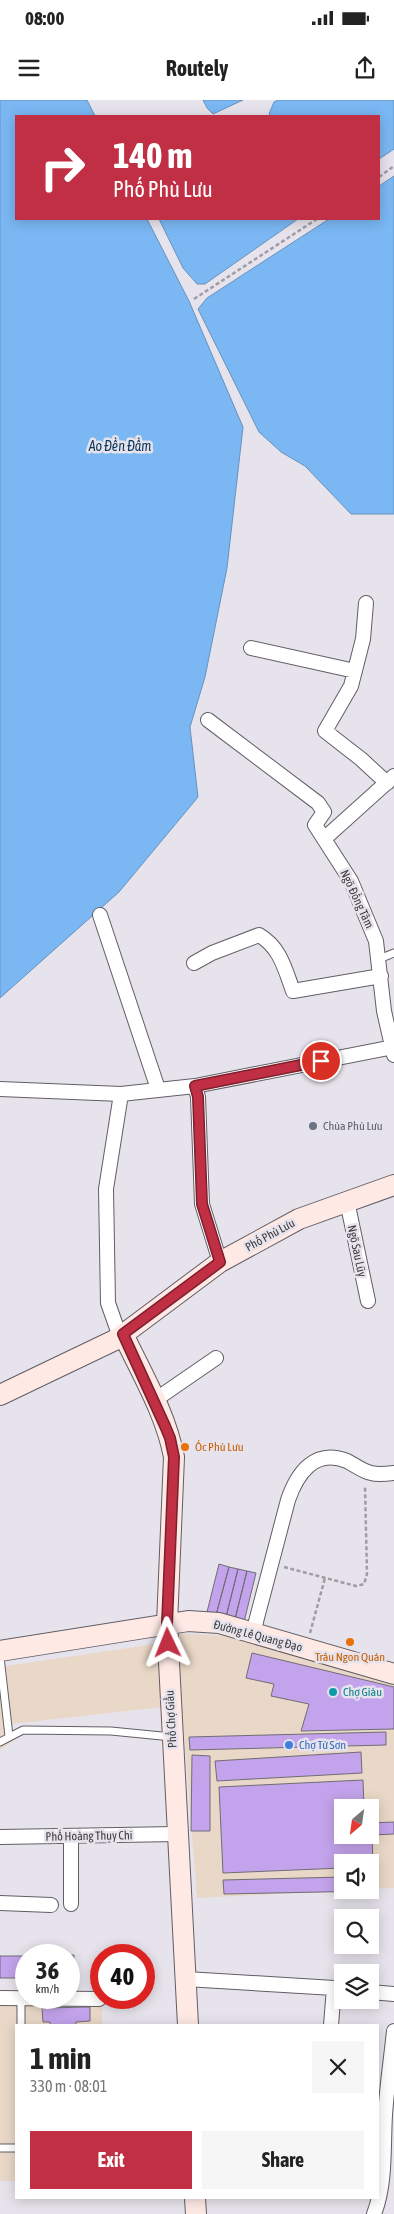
<!DOCTYPE html>
<html lang="en">
<head>
<meta charset="utf-8">
<style>
  :root { --surface:#fff; --page:#f6f6f6; --text:#222; --muted:#767676; --accent:#c02f44 }
  body { margin:0; font-family:"Asap Condensed",sans-serif; background:var(--page); color:var(--text); height:100vh; display:flex; flex-direction:column; font-size:19px; white-space:nowrap }
  * { box-sizing:border-box; margin:0 }
  p { font-size:16px; color:var(--muted) }
  .icon { flex:none; width:28px; height:28px; fill:none; stroke:currentColor; stroke-width:2; stroke-linecap:round; stroke-linejoin:round }
  .map { position:relative; flex:1; overflow:hidden }
  .sheet { position:absolute; left:15px; top:1924px; width:364px; height:175px; display:flex; flex-direction:column; background:var(--surface); border-radius:0px; box-shadow:0 2px 12px #0003 }
  .sheet>* { flex:none }
  .banner { position:absolute; left:15px; top:15px; width:365px; height:105px; border-radius:0px; box-shadow:0 2px 12px #0003; background:#c02f44; color:#fff; overflow:hidden }
  .needle { width:32px; rotate:209deg }
  .fabs { position:absolute; left:334px; top:1699px; display:grid; gap:10px }
  .fabs a { display:grid; place-items:center; width:45px; height:45px; border-radius:0px; background:var(--surface); box-shadow:0 2px 12px #0003; font-size:25px }
  .speed { position:absolute; left:15px; top:1844px; display:flex; gap:10px; font-size:25px; font-weight:700; text-align:center }
  .speed>* { display:grid; place-content:center; width:65px; height:65px; border-radius:50%; background:var(--surface); box-shadow:0 2px 12px #0003; line-height:1 }
  .speed small { font-size:12px; font-weight:400 }
  .speed .limit { border:8px solid #d22; background:#fff; color:#111 }
  .pin { position:absolute; display:grid; place-items:center; width:42px; height:42px; color:#fff; margin:-21px; border:2px solid #fff; border-radius:50%; box-shadow:0 1px 5px #0007 }
  .me { position:absolute; width:55px; margin:-28px; rotate:358deg; stroke-linejoin:round; filter:drop-shadow(0 0 4px #0008) }
  .turn { display:flex; align-items:center; gap:18px; height:105px; padding:0 15px; font-size:22px }
  .turn .icon { width:65px; height:65px; stroke-width:2.5 }
  .turn b { display:block; font-size:35px; line-height:42px }
  .round { display:grid; place-items:center; flex:none; width:52px; height:52px; border-radius:0px; background:var(--page) }
  .summary { display:flex; align-items:center; justify-content:space-between; height:85px; padding:0 15px }
  h1 { font-size:30px; font-weight:700; line-height:38px }
  .cta { display:flex; gap:10px; margin-top:auto; padding:10px 15px }
  .cta a { flex:1; height:58px; border-radius:0px; background:var(--accent); color:#fff; font-size:20px; font-weight:700; line-height:58px; text-align:center }
  .cta a+a { background:var(--page); color:var(--text) }
  .status { display:flex; justify-content:space-between; align-items:center; height:35px; padding:0 25px; background:var(--surface); direction:ltr }
  .status svg { height:14px; fill:currentColor }
  header { display:flex; justify-content:space-between; align-items:center; height:65px; padding:0 15px; background:var(--surface); font-size:22px; font-weight:700 }
  .map>svg:first-child { display:block }
  .commercial { fill:#e9d8c7; fill-rule:evenodd }
  .water { fill:#7ab7f3; stroke:#6892bd }
  .building { fill:#c3a3eb; stroke:#6f6d74 }
  .lines { fill:none; stroke-linecap:round; stroke-linejoin:round }
  .lane-casing { stroke:#615e65; stroke-width:9 }
  .street-casing { stroke:#615e65; stroke-width:16 }
  .secondary-casing { stroke:#615e65; stroke-width:22 }
  .path { stroke:#9f9ca3; stroke-width:2.5; stroke-dasharray:4 2.5; stroke-linecap:butt }
  .lane { stroke:#fff; stroke-width:7 }
  .street { stroke:#fff; stroke-width:14 }
  .secondary { stroke:#fee9e5; stroke-width:20 }
  .route-casing { stroke:#7d1f2c; stroke-width:12 }
  .route { stroke:#c02f44; stroke-width:9 }
  .worship-dot { fill:#6b7280; stroke:#e7e3ec; stroke-width:2 }
  .food-dot { fill:#e8710a; stroke:#e7e3ec; stroke-width:2 }
  .culture-dot { fill:#0f9aa8; stroke:#e7e3ec; stroke-width:2 }
  .shop-dot { fill:#3f7fe0; stroke:#e7e3ec; stroke-width:2 }
  .labels { text-anchor:middle; dominant-baseline:central; stroke-width:5; stroke-linejoin:round; paint-order:stroke }
  .street-label { font-size:12px; fill:#3d3c3f; stroke:#e7e3ec }
  .worship-label { font-size:12px; fill:#5b616d; stroke:#e7e3ec; text-anchor:start }
  .food-label { font-size:12px; fill:#c56008; stroke:#e7e3ec; text-anchor:start }
  .culture-label { font-size:12px; fill:#0d838f; stroke:#e7e3ec; text-anchor:start }
  .shop-label { font-size:12px; fill:#366cbe; stroke:#e7e3ec; text-anchor:start }
  .water-label { font-size:14px; font-style:italic; fill:#09375c; stroke:#e7e3ec }
</style>
</head>
<body>
<div class="status"><b>08:00</b><svg viewBox="0 0 49 12"><path d="M0 12V9h3v3zM5 12V6h3v6zM10 12V3h3v9zM15 12V0h3v12zM26 1h20v11H26zM47 4h2v5h-2z"/></svg></div>
<header><svg class="icon" aria-label="menu" viewBox="0 0 24 24"><path d="M4 6h16M4 12h16M4 18h16"/></svg>Routely<svg class="icon" aria-label="share" viewBox="0 0 24 24"><path d="M12 15V3M7 8l5-5 5 5M5 13v7h14v-7"/></svg></header>
<div class="map">
<svg width="394" height="2114" viewBox="0 0 394 2114">
  <rect width="100%" height="100%" fill="#e7e3ec"/>
  <!-- commercial -->
  <path class="commercial" d="M176 1533 244 1537 394 1583V1788L370 1789V1762H342V1790H356L197 1798ZM342 1708H370V1735H342Z
    M161 1543 163 1607 11 1624 13 1641 0 1650V1567Z
    M102 1904V1925H16V2081H0V1906Z"/>
  <!-- water -->
  <path class="water" d="M0 0H87L95 16H16V119H147L189 201 243 327 227 468 205 577 190 627 198 697 119 792 0 898Z
    M203 0H243L213 14 207 8Z
    M278 0H394V49L379 59V16H271L269 14 274 2Z
    M394 76V414H351L305 366 281 352 259 332 198 209 207 198 329 119H379V86Z
    M159 119H298L205 184H197L183 168Z"/>
  <!-- building -->
  <path class="building" d="M219 1464 229 1467 216 1515 207 1512Z
    M229 1467 238 1469 226 1517 216 1515Z
    M238 1469 247 1471 235 1519 226 1517Z
    M247 1471 256 1473 244 1522 235 1519Z
    M252 1553 394 1587V1629L301 1631 309 1604 271 1596 274 1584 246 1578Z
    M386 1632V1645L190 1650 189 1637Z
    M361 1652 362 1673 217 1681 215 1661Z
    M192 1655 210 1656V1731H191Z
    M363 1680 364 1708H342V1735H370V1723L394 1722V1734L372 1735 373 1766 370 1767V1762H342V1768L223 1773 219 1687Z
    M342 1777V1790H370V1781V1791L224 1794 223 1780Z
    M69 1855H74V1877H69Z
    M0 1856H26V1878H0Z
    M90 1907V1921L76 1922V1925H50V1922H43L42 1908Z"/>
  <g class="lines">
    <!-- lane casing -->
    <g class="lane-casing">
      <path id="lane" d="M379 859 394 853
        M0 1557 9 1636
        M0 1642 23 1630 111 1631 172 1637
        M21 1925V1898
        M0 2048H16"/>
    </g>
    <!-- street casing -->
    <g class="street-casing">
      <path id="street" d="M366 503 363 539 351 586 325 631 361 659 387 683
        M251 548 355 571
        M208 620 318 703 324 712 315 725 324 739
        M100 815 158 989
        M194 863 212 853 259 835C280 847 285 869 293 891L381 876
        M394 955 384 911 376 841 351 781 324 739 394 676
        M0 989 121 994 195 986
        M347 1101 368 1201
        M220 1162 202 1104 198 997 195 986 393 947
        M120 1237 108 1203 106 1089 121 994
        M155 1300 216 1258
        M253 1533 288 1400C297 1374 314 1348 347 1361 355 1365 362 1371 371 1373 378 1375 386 1374 394 1373
        M0 1737 177 1734
        M0 1803 51 1805
        M71 1804V1736
        M186 1879 334 1888
        M370 1892 394 1894
        M0 1898 99 1899
        M331 1925 334 1888 342 1889
        M374 2114C386 2083 383 2048 385 2015 387 1987 391 1959 394 1931"/>
    </g>
    <!-- secondary casing -->
    <g class="secondary-casing">
      <path id="secondary" d="M123 1234C142 1274 166 1314 174 1357L167 1524 188 1925
        M0 1295 117 1239 220 1162 299 1119 394 1085
        M0 1551 188 1521 219 1523 394 1574
        M195 2098 196 2114"/>
    </g>
    <!-- path -->
    <path class="path" d="M379 77 394 66
      M194 199 317 119
      M284 1467 356 1486 364 1484 367 1474 365 1386
      M310 1533 325 1478"/>
    <!-- lane -->
    <use href="#lane" class="lane"/>
    <!-- street -->
    <use href="#street" class="street"/>
    <!-- secondary -->
    <use href="#secondary" class="secondary"/>
  </g>
  <g class="lines">
    <!-- route casing -->
    <g class="route-casing">
      <path id="route" d="M168 1543 167 1524 174 1357 170 1338 165 1326 123 1234 220 1162 202 1104 198 997 195 986 321 961"/>
    </g>
    <!-- route -->
    <use href="#route" class="route"/>
  </g>
  <!-- markers -->
  <circle class="worship-dot" cx="313" cy="1026" r="5"/>
  <g class="food-dot">
    <circle cx="185" cy="1347" r="5"/>
    <circle cx="350" cy="1542" r="5"/>
  </g>
  <circle class="culture-dot" cx="333" cy="1592" r="5"/>
  <circle class="shop-dot" cx="289" cy="1645" r="5"/>
  <g class="labels">
    <!-- street labels -->
    <g class="street-label">
      <text transform="translate(357 799) rotate(65)">Ngõ Đồng Tâm</text>
      <text transform="translate(270 1135) rotate(-29)">Phố Phù Lưu</text>
      <text transform="translate(357 1151) rotate(78)">Ngõ Sau Lũy</text>
      <text transform="translate(258 1536) rotate(15)">Đường Lê Quang Đạo</text>
      <text transform="translate(171 1619) rotate(-93)">Phố Chợ Giầu</text>
      <text transform="translate(89 1736) rotate(-1)">Phố Hoàng Thụy Chi</text>
    </g>
    <!-- worship labels -->
    <g class="worship-label">
      <text x="323" y="1026">Chùa Phù Lưu</text>
    </g>
    <!-- food labels -->
    <g class="food-label">
      <text x="195" y="1347">Ốc Phù Lưu</text>
      <text x="350" y="1557" text-anchor="middle">Trâu Ngon Quán</text>
    </g>
    <!-- culture labels -->
    <g class="culture-label">
      <text x="343" y="1592">Chợ Giàu</text>
    </g>
    <!-- shop labels -->
    <g class="shop-label">
      <text x="299" y="1645">Chợ Từ Sơn</text>
    </g>
    <!-- water labels -->
    <g class="water-label">
      <text x="120" y="346">Ao Đền Đầm</text>
    </g>
  </g>
</svg>
<div class="fabs">
<a><svg class="needle" viewBox="-14 -14 28 28"><path d="M0-13l5 13h-10z" fill="#e53935"/><path d="M0 13l5-13h-10z" fill="#767676"/></svg></a>
<a><svg class="icon" aria-label="sound" viewBox="0 0 24 24"><path d="M4 9h4l5-4v14l-5-4H4zM17 9q2 3 0 6"/></svg></a>
<a><svg class="icon" aria-label="search" viewBox="0 0 24 24"><circle cx="10" cy="10" r="6"/><path d="M15 15l6 6"/></svg></a>
<a><svg class="icon" aria-label="layers" viewBox="0 0 24 24"><path d="M12 4l9 5-9 5-9-5zM3 14l9 5 9-5"/></svg></a>
</div>
<div class="speed"><div>36<small>km/h</small></div><div class="limit">40</div></div>
<div class="pin" style="left:321px;top:961px;background:#d93025"><svg class="icon" aria-label="arrive" viewBox="0 0 24 24"><path d="M6 21V4h12l-3 4 3 4H6"/></svg></div>
<svg class="me" style="left:168px;top:1543px" viewBox="-20 -20 40 40"><path d="M0-17L14 15 0 8-14 15z" fill="#c02f44" stroke="#fff" stroke-width="4"/></svg>
<div class="banner">
<div class="turn"><svg class="icon" aria-label="right" viewBox="0 0 24 24"><path d="M7 20v-9h11M14 6l5 5-5 5"/></svg><div><b>140 m</b>Phố Phù Lưu</div></div>
</div>
<section class="sheet">
<div class="summary"><div><h1>1 min</h1><p>330 m · 08:01</p></div><a class="round"><svg class="icon" aria-label="close" viewBox="0 0 24 24"><path d="M6 6l12 12M18 6L6 18"/></svg></a></div>
<div class="cta"><a>Exit</a><a>Share</a></div>
</section>
</div>
</body>
</html>
